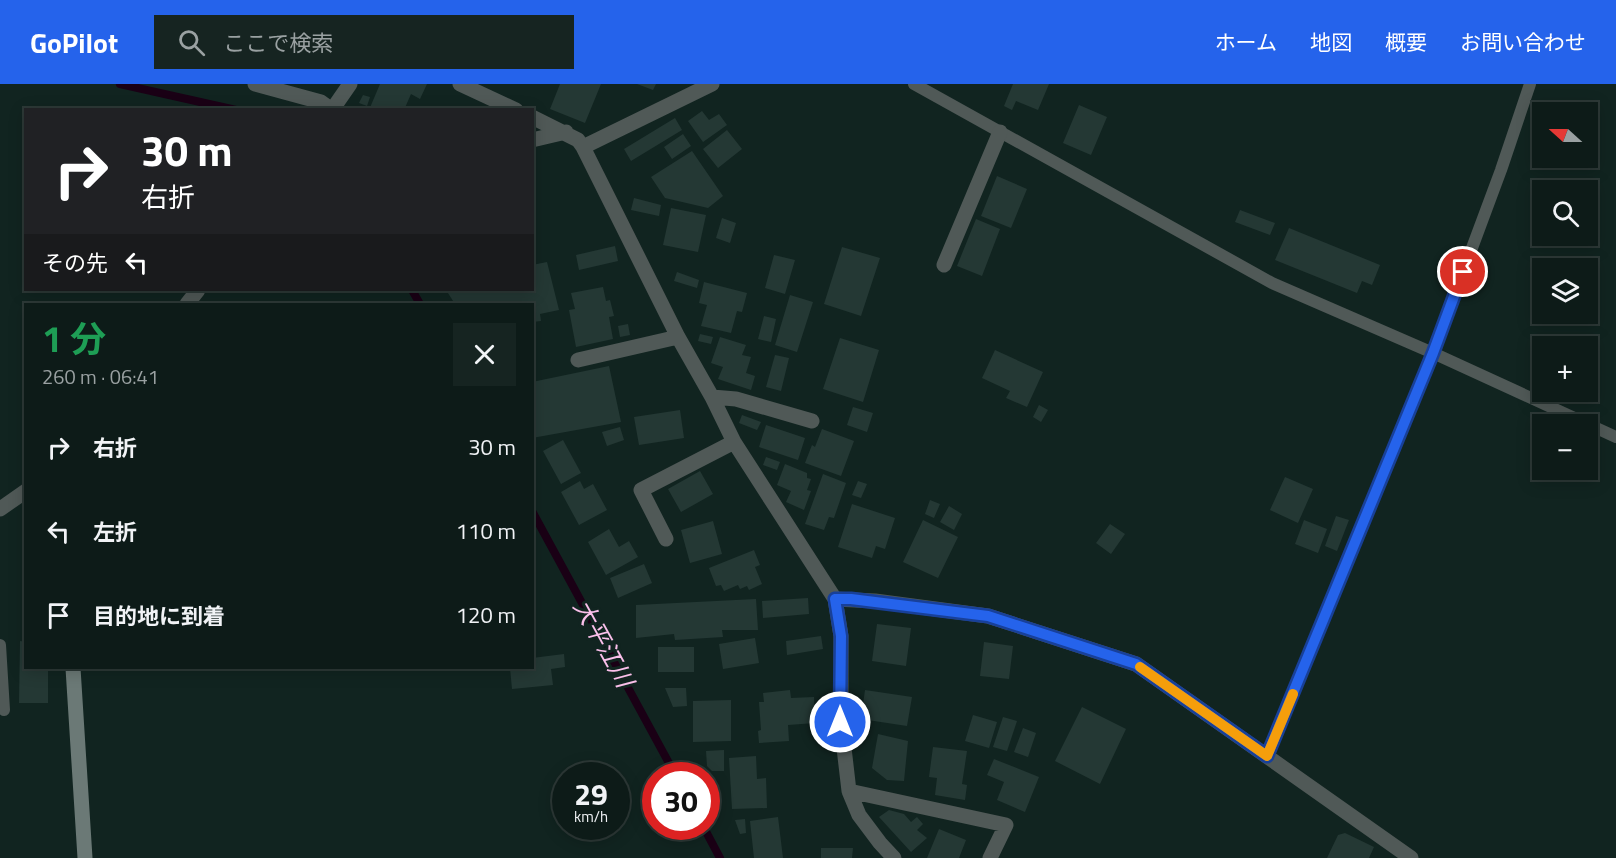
<!DOCTYPE html>
<html lang="ja">
<head>
<meta charset="utf-8">
<style>
  :root { --surface:#0d1b18; --page:#162421; --text:#f1f3f6; --muted:#9aa1a2; --line:#2d3937; --accent:#2563eb }
  body { margin:0; font-family:"Titillium Web","Noto Sans JP",sans-serif; background:var(--page); color:var(--text); height:100vh; display:flex; flex-direction:column; font-size:22px; white-space:nowrap }
  * { box-sizing:border-box; margin:0 }
  p { font-size:20px; color:var(--muted) }
  .icon { flex:none; width:33px; height:33px; fill:none; stroke:currentColor; stroke-width:2; stroke-linecap:round; stroke-linejoin:round }
  .map { position:relative; flex:1; overflow:hidden }
  .side { position:absolute; left:24px; top:219px; width:510px; height:366px; display:flex; flex-direction:column; background:var(--surface); border-radius:0px; box-shadow:0 3px 15px #0003,0 0 0 2px var(--line) }
  .side>* { flex:none }
  .top-card { position:absolute; left:24px; top:24px; width:510px; height:183px; border-radius:0px; box-shadow:0 3px 15px #0003,0 0 0 2px var(--line); background:#202124; color:#fff; overflow:hidden }
  .needle { width:39px; rotate:291deg }
  .controls { position:absolute; left:1532px; top:18px; display:grid; gap:12px }
  .controls a { display:grid; place-items:center; width:66px; height:66px; border-radius:0px; background:var(--surface); box-shadow:0 3px 15px #0003,0 0 0 2px var(--line); font-size:30px }
  .speed { position:absolute; left:552px; top:678px; display:flex; gap:12px; font-size:30px; font-weight:700; text-align:center }
  .speed>* { display:grid; place-content:center; width:78px; height:78px; border-radius:50%; background:var(--surface); box-shadow:0 3px 15px #0003,0 0 0 2px var(--line); line-height:1 }
  .speed small { font-size:15px; font-weight:400 }
  .speed .limit { border:9px solid #d22; background:#fff; color:#111 }
  .pin { position:absolute; display:grid; place-items:center; width:51px; height:51px; color:#fff; margin:-26px; border:3px solid #fff; border-radius:50%; box-shadow:0 2px 6px #0007 }
  .me { position:absolute; width:66px; margin:-33px; rotate:0deg; stroke-linejoin:round; filter:drop-shadow(0 0 4px #0008) }
  .turn { display:flex; align-items:center; gap:21px; height:126px; padding:0 18px; font-size:27px }
  .turn .icon { width:78px; height:78px; stroke-width:2.5 }
  .turn b { display:block; font-size:42px; line-height:51px }
  .then { display:flex; align-items:center; height:57px; padding:0 18px; background:#0003; gap:12px; font-size:22px }
  .round { display:grid; place-items:center; flex:none; width:63px; height:63px; border-radius:0px; background:var(--page) }
  .overview { display:flex; align-items:center; justify-content:space-between; height:102px; padding:0 18px }
  h1 { font-size:36px; font-weight:700; line-height:45px; color:#1e9e55 }
  ul { padding:0; list-style:none }
  li { display:flex; align-items:center; gap:18px; height:84px; padding:0 18px }
  li div { flex:1 }
  li b { display:block; font-size:22px }
  li em { font-style:normal }
  header { display:flex; align-items:center; gap:36px; box-sizing:border-box; height:84px; padding:0 30px; background:var(--accent); color:#fff }
  header strong { font-size:28px }
  nav { display:flex; gap:33px; margin-inline-start:auto; font-size:21px }
  .search { width:420px; height:54px; background:var(--page); display:flex; align-items:center; gap:15px; box-sizing:border-box; padding:0 21px; border-radius:0px; color:var(--muted); font-size:22px }
  .map>svg:first-child { display:block }
  .lines { fill:none; stroke-linecap:round; stroke-linejoin:round }
  .stream { stroke:#1a0015; stroke-width:8 }
  .building { fill:#243834 }
  .lane { stroke:#505957; stroke-width:12 }
  .street { stroke:#505957; stroke-width:15 }
  .secondary { stroke:#6b7976; stroke-width:15 }
  .route-casing { stroke:#184099; stroke-width:15 }
  .route { stroke:#2563eb; stroke-width:10 }
  .slow { stroke:#f59e0b; stroke-width:10 }
  .labels { text-anchor:middle; dominant-baseline:central; stroke-width:6; stroke-linejoin:round; paint-order:stroke }
  .water-label { font-size:24px; font-style:italic; fill:#fbc0eb; stroke:#112420 }
</style>
</head>
<body>
<header>
<strong>GoPilot</strong>
<div class="search"><svg class="icon" aria-label="search" viewBox="0 0 24 24"><circle cx="10" cy="10" r="6"/><path d="M15 15l6 6"/></svg>ここで検索</div>
<nav><a>ホーム</a><a>地図</a><a>概要</a><a>お問い合わせ</a></nav>
</header>
<div class="map">
<svg width="1616" height="774" viewBox="0 0 1616 774">
  <rect width="100%" height="100%" fill="#112420"/>
  <g class="lines">
    <!-- stream -->
    <path class="stream" d="M120 0 236 26
      M412 206 420 220
      M532 427 676 692
      M703 742 720 774"/>
  </g>
  <!-- building -->
  <path class="building" d="M380 0H427L420 15 411 10 404 26H369Z
    M560 0H601L585 39 550 25Z
    M637 0H656L653 6Z
    M1013 0H1049L1038 26 1016 17 1012 26 1004 22Z
    M363 11 370 13 367 22 359 19Z
    M1079 21 1107 33 1091 71 1063 59Z
    M702 27 709 36 719 30 727 41 703 58 688 37Z
    M675 34 682 46 631 77 624 65Z
    M727 46 742 65 718 84 703 65Z
    M683 50 691 62 672 75 664 63Z
    M692 67 723 112 708 124 665 114 651 93Z
    M997 92 1027 105 1011 144 981 132Z
    M634 114 661 121 659 132 631 126Z
    M671 124 706 131 698 168 663 161Z
    M1240 126 1275 139 1270 151 1235 138Z
    M722 134 736 139 730 159 716 154Z
    M976 135 1000 145 982 192 957 182Z
    M1289 144 1380 181 1372 201 1362 197 1357 209 1275 176Z
    M615 162 618 177 579 186 576 171Z
    M842 163 880 174 861 232 824 220Z
    M774 171 795 176 785 210 765 204Z
    M547 178 559 226 540 230 541 237 532 238V220H455L446 206H532V181Z
    M677 188 699 196 697 204 674 197Z
    M704 198 747 209 742 228 737 227 731 249 701 242 707 221 699 219Z
    M603 203 606 217 610 216 614 232 609 233 613 255 576 263 569 226 575 225 571 209Z
    M790 211 813 218 797 268 775 261Z
    M764 232 776 235 771 258 758 255Z
    M628 240 630 251 620 253 618 242Z
    M700 250 713 253 711 260 698 257Z
    M720 253 746 261 742 271 751 273 746 289 755 292 751 306 718 295 723 283 711 279Z
    M840 254 879 266 863 318 823 305Z
    M995 266 1043 288 1027 323 1006 314 1010 307 982 294Z
    M775 271 789 274 781 307 766 303Z
    M609 282 621 338 532 354V298Z
    M1039 321 1048 326 1041 338 1033 333Z
    M853 323 873 329 867 348 847 341Z
    M680 326 684 354 639 361 634 333Z
    M742 331 761 338 757 346 739 339Z
    M766 341 805 354 798 376 759 363Z
    M620 343 624 356 607 362 602 348Z
    M822 345 854 357 841 392 805 379 812 361 815 363Z
    M563 356 581 389 561 400 543 367Z
    M766 373 780 378 777 386 763 381Z
    M785 380 807 389V394L811 395 807 406 811 407 804 426 786 418 791 407 777 401Z
    M700 387 713 410 681 428 668 405Z
    M823 390 846 399 834 434 829 433 824 446 805 440Z
    M1285 393 1313 405 1298 439 1270 426Z
    M580 397 584 405 593 400 607 426 579 441 561 408Z
    M858 397 867 400 861 414 852 411Z
    M930 416 940 420 934 434 925 430Z
    M852 420 895 434 885 465 876 462 872 474 838 463Z
    M949 422 962 430 954 446 940 438Z
    M1336 432 1349 436 1337 467 1325 462Z
    M923 436 958 453 938 494 903 478Z
    M1304 436 1327 445 1318 469 1295 460Z
    M713 437 722 470 690 479 681 446Z
    M1110 440 1125 450 1111 470 1096 459Z
    M609 445 619 463 629 457 638 473 606 491 588 458Z
    M754 466 760 481 755 483 762 500 749 506 747 502 740 505 738 501 724 507 721 501 716 502 709 484Z
    M644 480 652 499 618 514 610 494Z
    M808 514 809 530 763 534 762 517Z
    M756 515 758 546H722L723 553 675 556 674 550 636 554V521Z
    M877 540 911 544 906 582 872 577Z
    M821 552 823 565 787 571 786 557Z
    M755 554 759 579 723 585 719 560Z
    M20 557 26 558V584H48V619H19Z
    M984 558 1013 562 1009 595 980 592Z
    M658 563H694V588H658Z
    M564 570 565 583 551 585 553 601 512 605 510 584H532V574Z
    M665 604H686L687 622 673 623Z
    M790 606 791 614 814 613 815 639 788 641 789 657 759 659 758 647 761 646 759 618H764L763 609Z
    M865 606 912 613 907 642 861 635Z
    M731 616V657L693 658V617Z
    M1082 623 1126 645 1100 700 1055 677Z
    M973 631 997 638 989 664 965 657Z
    M1003 633 1017 637 1007 667 993 663Z
    M1023 644 1036 649 1028 673 1014 668Z
    M878 650 908 657 904 697 887 696 872 684Z
    M933 663 967 667 962 700 967 701 965 716 935 711 937 694 929 693Z
    M724 666V687H712L707 682 706 667Z
    M756 672 757 695 766 694 767 724 732 725 729 674Z
    M994 675 1039 693 1025 728 997 716 1004 698 987 691Z
    M889 726 904 730 911 738 917 733 923 740 917 746 927 754 911 768 879 733Z
    M778 733 783 774H754L750 737Z
    M745 735 746 749 740 750 735 736Z
    M939 745 966 756 959 774H927Z
    M1345 749 1374 763 1369 774H1327L1338 751Z
    M821 764H853L852 774H821Z"/>
  <g class="lines">
    <!-- lane -->
    <path class="lane" d="M914 0 1272 199 1433 269 1616 353
      M0 561 4 626
      M1267 672 1433 269 1501 86 1530 0"/>
    <!-- street -->
    <path class="street" d="M255 0 321 18 332 26
      M460 0 516 26
      M332 26 350 0
      M532 33 578 56 583 63 678 253 712 313 734 358 835 515 841 552V638L849 707 859 731 880 759 894 774
      M532 56 566 48
      M583 63 712 0
      M944 181 1000 48
      M187 220 198 206
      M578 276 678 253
      M712 313 736 315 812 337
      M0 425 26 407
      M666 455 641 406 734 358
      M835 515 875 517 988 532 1136 580 1411 774
      M849 707 1006 741 990 774"/>
    <!-- secondary -->
    <path class="secondary" d="M73 584 85 774"/>
  </g>
  <g class="lines">
    <!-- route casing -->
    <g class="route-casing">
      <path id="route" d="M840 638 841 552 835 515H851L988 532 1136 580 1267 672 1433 269 1463 188"/>
    </g>
    <!-- route -->
    <use href="#route" class="route"/>
    <!-- slow -->
    <path class="slow" d="M1140 583 1267 672 1293 610"/>
  </g>
  <g class="labels">
    <!-- water labels -->
    <g class="water-label">
      <text transform="translate(604 559) rotate(61)">大平江川</text>
    </g>
  </g>
</svg>
<div class="controls">
<a><svg class="needle" viewBox="-14 -14 28 28"><path d="M0-13l5 13h-10z" fill="#e53935"/><path d="M0 13l5-13h-10z" fill="#9aa1a2"/></svg></a>
<a><svg class="icon" aria-label="search" viewBox="0 0 24 24"><circle cx="10" cy="10" r="6"/><path d="M15 15l6 6"/></svg></a>
<a><svg class="icon" aria-label="layers" viewBox="0 0 24 24"><path d="M12 4l9 5-9 5-9-5zM3 14l9 5 9-5"/></svg></a>
<a>+</a>
<a>−</a>
</div>
<div class="speed"><div>29<small>km/h</small></div><div class="limit">30</div></div>
<div class="pin" style="left:1463px;top:188px;background:#d93025"><svg class="icon" aria-label="arrive" viewBox="0 0 24 24"><path d="M6 21V4h12l-3 4 3 4H6"/></svg></div>
<svg class="me" style="left:840px;top:638px" viewBox="-20 -20 40 40"><circle r="17" fill="#2563eb" stroke="#fff" stroke-width="3"/><path d="M0-11L8 9 0 5-8 9z" fill="#fff"/></svg>
<div class="top-card">
<div class="turn"><svg class="icon" aria-label="right" viewBox="0 0 24 24"><path d="M7 20v-9h11M14 6l5 5-5 5"/></svg><div><b>30 m</b>右折</div></div>
<div class="then">その先<svg class="icon" aria-label="left" viewBox="0 0 24 24"><path d="M17 20v-9H6M10 6l-5 5 5 5"/></svg></div>
</div>
<section class="side">
<div class="overview"><div><h1>1 分</h1><p>260 m · 06:41</p></div><a class="round"><svg class="icon" aria-label="close" viewBox="0 0 24 24"><path d="M6 6l12 12M18 6L6 18"/></svg></a></div>
<ul>
<li><svg class="icon" aria-label="right" viewBox="0 0 24 24"><path d="M7 20v-9h11M14 6l5 5-5 5"/></svg><div><b>右折</b></div><em>30 m</em></li>
<li><svg class="icon" aria-label="left" viewBox="0 0 24 24"><path d="M17 20v-9H6M10 6l-5 5 5 5"/></svg><div><b>左折</b></div><em>110 m</em></li>
<li><svg class="icon" aria-label="arrive" viewBox="0 0 24 24"><path d="M6 21V4h12l-3 4 3 4H6"/></svg><div><b>目的地に到着</b></div><em>120 m</em></li>
</ul>
</section>
</div>
</body>
</html>
